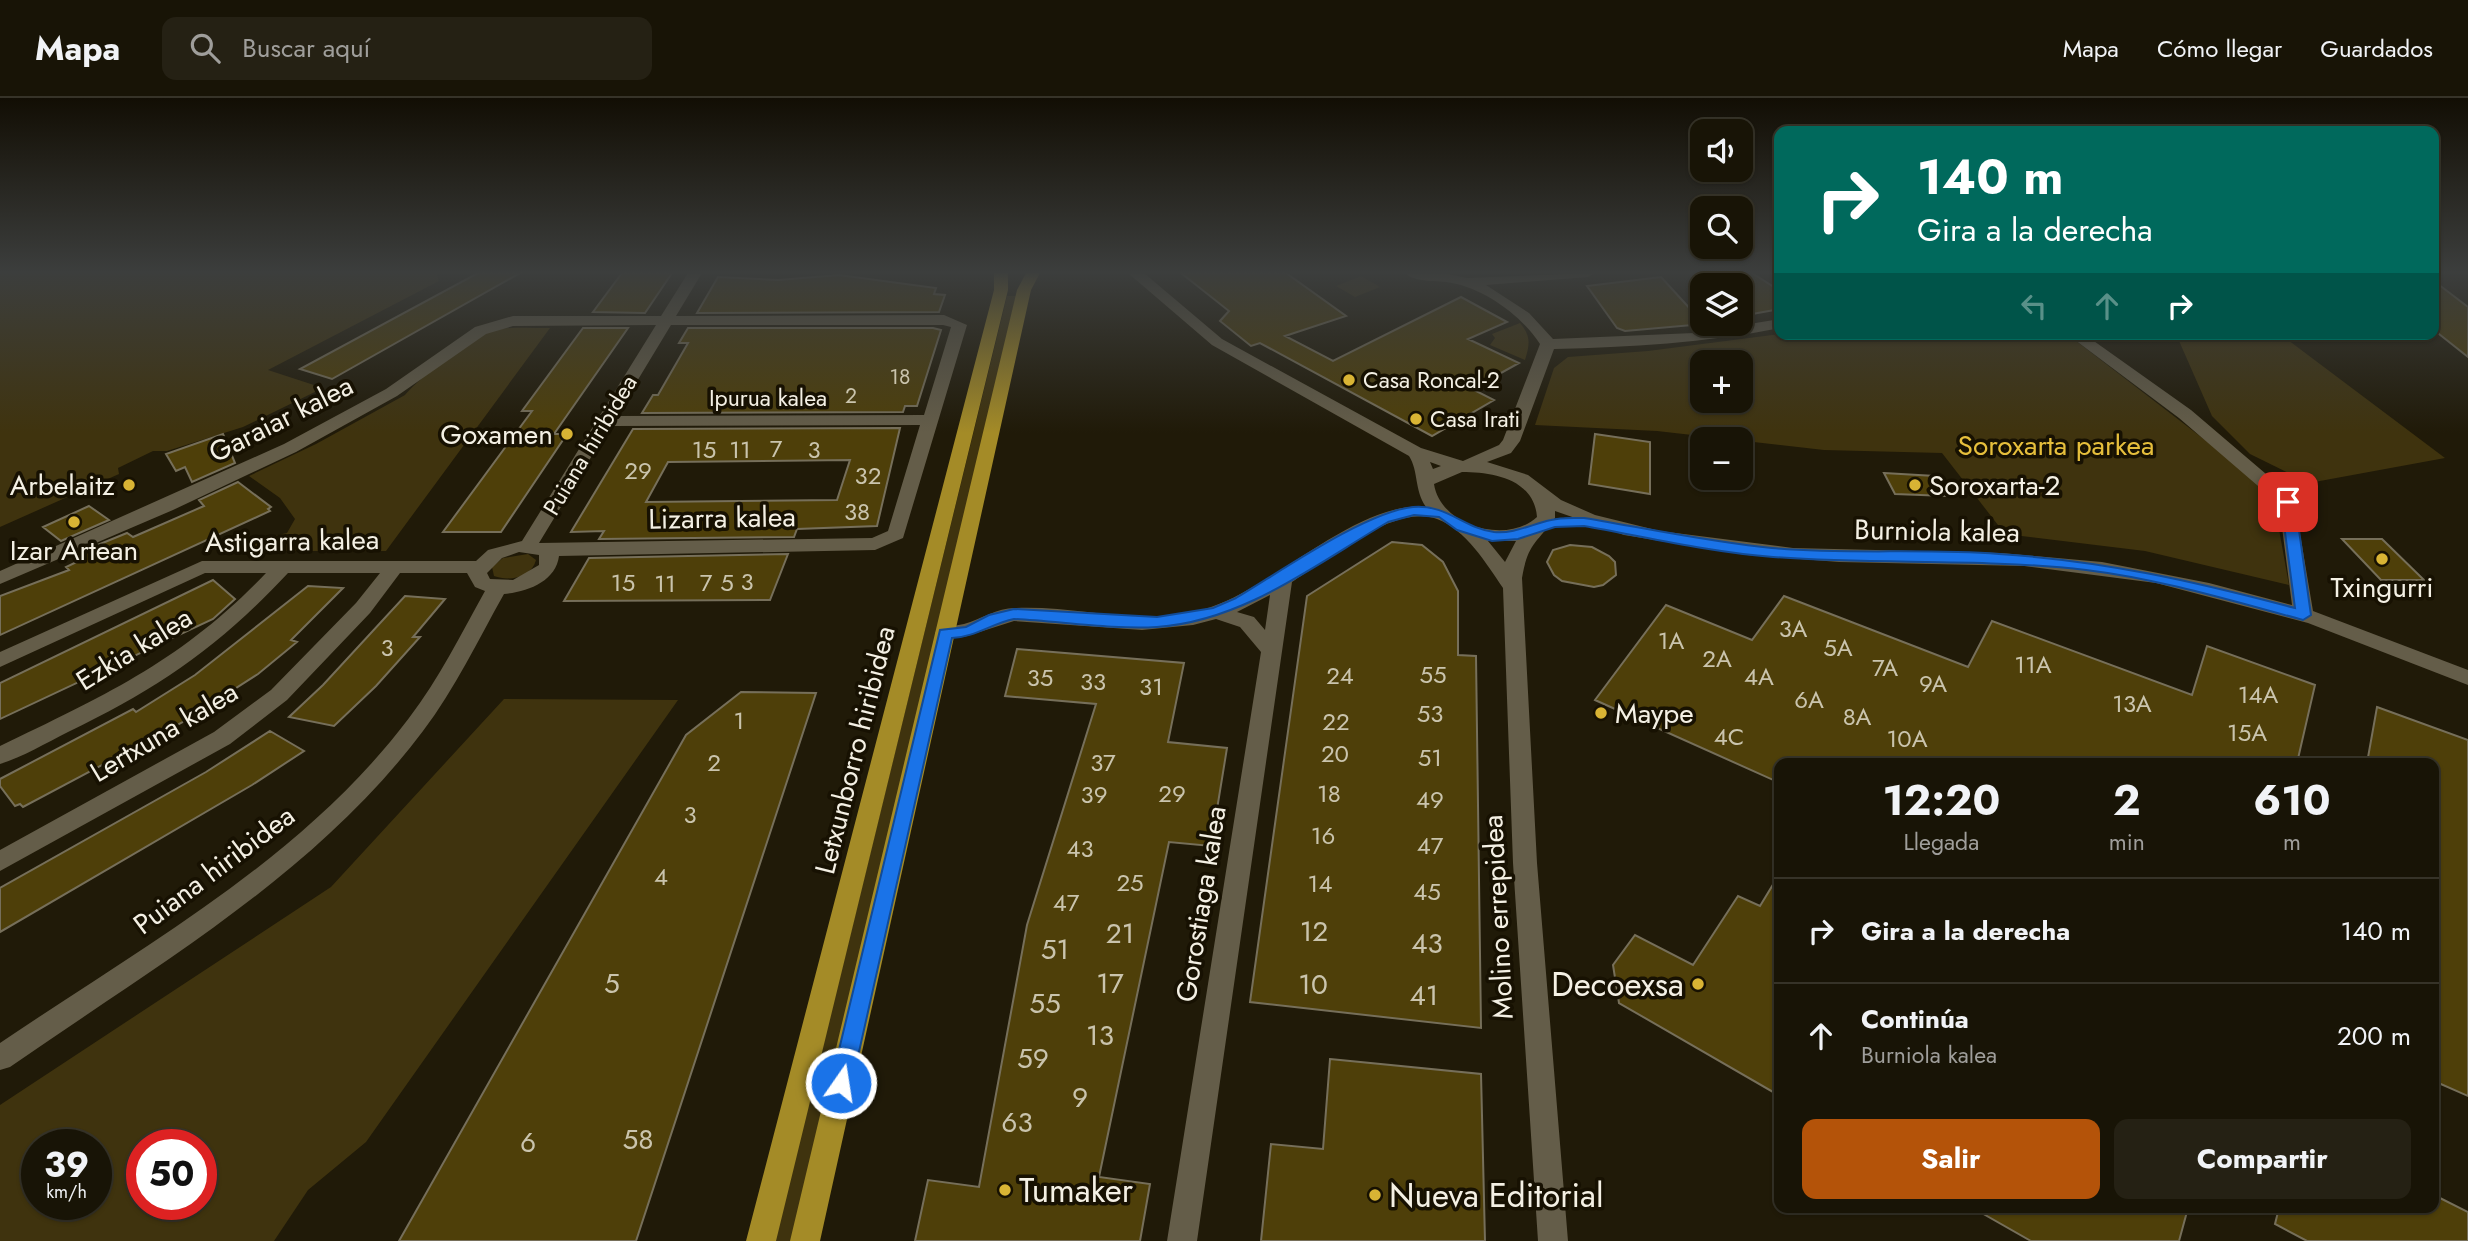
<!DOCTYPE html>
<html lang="es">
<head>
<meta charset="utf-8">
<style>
  :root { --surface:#181406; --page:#252114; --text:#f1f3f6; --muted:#9f9e9b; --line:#363328; --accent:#b45309 }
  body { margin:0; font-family:Jost,sans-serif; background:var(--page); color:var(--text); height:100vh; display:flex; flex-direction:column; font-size:26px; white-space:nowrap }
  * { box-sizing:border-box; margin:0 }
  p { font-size:23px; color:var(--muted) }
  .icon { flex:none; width:38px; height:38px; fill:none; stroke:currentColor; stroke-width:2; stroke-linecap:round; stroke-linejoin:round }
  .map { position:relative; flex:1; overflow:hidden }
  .details { position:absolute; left:1774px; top:660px; width:665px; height:455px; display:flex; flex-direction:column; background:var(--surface); border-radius:14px; box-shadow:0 2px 5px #0004,0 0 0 2px var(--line) }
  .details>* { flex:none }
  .hud { position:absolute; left:1774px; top:28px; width:665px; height:214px; border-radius:14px; box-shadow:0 2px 5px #0004,0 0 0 2px var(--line); background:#00695c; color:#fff; overflow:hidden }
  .fabs { position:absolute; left:1690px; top:21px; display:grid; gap:14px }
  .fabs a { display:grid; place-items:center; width:63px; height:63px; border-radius:14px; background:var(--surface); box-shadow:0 2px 5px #0004,0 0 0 2px var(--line); font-size:35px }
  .speed { position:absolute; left:21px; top:1031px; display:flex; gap:14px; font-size:35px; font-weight:700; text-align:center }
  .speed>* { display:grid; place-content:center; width:91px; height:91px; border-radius:50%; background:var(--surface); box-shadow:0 2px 5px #0004,0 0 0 2px var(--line); line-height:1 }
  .speed small { font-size:18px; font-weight:400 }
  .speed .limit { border:10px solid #d22; background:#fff; color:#111 }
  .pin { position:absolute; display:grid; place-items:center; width:60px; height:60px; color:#fff; margin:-30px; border-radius:14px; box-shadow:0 4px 10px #0006 }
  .me { position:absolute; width:77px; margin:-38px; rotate:13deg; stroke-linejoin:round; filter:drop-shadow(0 0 5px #0008) }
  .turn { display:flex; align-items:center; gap:24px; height:147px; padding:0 28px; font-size:32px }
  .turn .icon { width:91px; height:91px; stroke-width:2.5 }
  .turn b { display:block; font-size:49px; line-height:60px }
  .lanes { display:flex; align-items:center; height:66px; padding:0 28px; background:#0003; justify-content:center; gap:35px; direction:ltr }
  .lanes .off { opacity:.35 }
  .eta { display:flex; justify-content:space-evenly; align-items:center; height:119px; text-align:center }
  .eta b { font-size:42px; font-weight:700; line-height:49px }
  .cta { display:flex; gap:14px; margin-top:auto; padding:14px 28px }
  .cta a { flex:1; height:80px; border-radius:14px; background:var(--accent); color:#fff; font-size:28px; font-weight:700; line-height:80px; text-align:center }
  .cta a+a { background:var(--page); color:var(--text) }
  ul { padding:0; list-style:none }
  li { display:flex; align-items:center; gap:21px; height:105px; padding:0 28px; border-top:2px solid var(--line) }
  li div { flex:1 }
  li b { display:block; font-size:26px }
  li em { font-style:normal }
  header { display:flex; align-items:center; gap:42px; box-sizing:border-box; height:98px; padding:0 35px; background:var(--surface); border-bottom:2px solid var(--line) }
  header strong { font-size:33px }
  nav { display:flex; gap:38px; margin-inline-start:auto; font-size:24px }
  .search { width:490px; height:63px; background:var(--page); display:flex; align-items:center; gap:18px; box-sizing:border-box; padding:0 24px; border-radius:14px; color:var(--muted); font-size:26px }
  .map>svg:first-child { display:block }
  .green { fill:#3f330e; fill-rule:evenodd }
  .building { fill:#4e3f09; stroke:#766f5a; stroke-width:2; fill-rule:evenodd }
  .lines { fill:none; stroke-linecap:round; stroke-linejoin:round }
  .minor { fill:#645d49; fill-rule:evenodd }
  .major { fill:#a48b27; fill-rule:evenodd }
  .route { fill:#1a73e8; stroke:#114b97; stroke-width:2 }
  .poi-dot { fill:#d9b434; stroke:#171102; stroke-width:2.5 }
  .labels { text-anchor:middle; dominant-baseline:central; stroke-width:7; stroke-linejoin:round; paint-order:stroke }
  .far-number-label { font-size:21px; fill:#cac4ad }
  .far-poi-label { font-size:23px; fill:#f4f0e4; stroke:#171102; text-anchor:start }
  .far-street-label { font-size:23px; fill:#f4f0e4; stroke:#171102 }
  .number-label { font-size:24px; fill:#cac4ad }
  .street-label { font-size:28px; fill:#f4f0e4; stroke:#171102 }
  .poi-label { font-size:28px; fill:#f4f0e4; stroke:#171102; text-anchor:end }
  .park-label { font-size:28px; fill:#e6bf3c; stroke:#171102 }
  .near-number-label { font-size:28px; fill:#cac4ad }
  .near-poi-label { font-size:33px; fill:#f4f0e4; stroke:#171102; text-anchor:start }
</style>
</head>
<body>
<header>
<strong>Mapa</strong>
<div class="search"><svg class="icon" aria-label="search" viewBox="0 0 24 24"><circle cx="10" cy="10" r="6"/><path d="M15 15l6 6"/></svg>Buscar aquí</div>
<nav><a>Mapa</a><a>Cómo llegar</a><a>Guardados</a></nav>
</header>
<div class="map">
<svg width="2468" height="1143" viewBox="0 0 2468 1143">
  <rect width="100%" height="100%" fill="#201a08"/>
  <!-- green -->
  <path class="green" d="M0 175H440L437 177 439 183 268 272 323 290 243 329 167 353H153L118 370 119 376 0 429Z
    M1361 178 1380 189 1355 199 1336 188Z
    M1007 198H1016L794 1143H775Z
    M1520 225C1531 238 1530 246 1525 262L1490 247 1495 240 1492 236Z
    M550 230 386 453H230L251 443 287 435 295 421 280 400 249 378 316 346 405 297C422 278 475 234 500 231 516 229 533 230 550 230Z
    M1780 236H2067L2248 375 2273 398 2289 487 2145 453 2005 436 1942 355 1824 352 1657 333 1535 327 1554 270 1568 259 1648 253ZM1703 264H1741V303H1703Z
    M2176 236H2280L2445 360 2309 385 2250 356 2212 318Z
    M528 456 536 462C532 479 510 484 494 478L492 469 503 460Z
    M504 601 678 602 366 1044 308 1092 274 1143H0V1007L331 789ZM96 1046V1106H37V1046ZM201 1046V1106H142V1046Z"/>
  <!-- building -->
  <path class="building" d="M478 175H520L332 281 300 271Z
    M622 175H672L645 215 593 214Z
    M1181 175H1286L1346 218 1285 238 1333 263 1461 199 1507 224 1468 241 1519 265 1472 291 1494 302 1432 338 1260 245 1251 248 1220 223 1229 213Z
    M1713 175H1752L1780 193V211L1741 218V187H1732Z
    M839 177 936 190 934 196 945 197 939 214 697 215 718 179 778 182Z
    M1661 179 1704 226 1625 233 1617 230 1587 188Z
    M2434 183 2468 209V259L2434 232Z
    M583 230H628L554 336H567L501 434H443L532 313H522Z
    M688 230H933L941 232 917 308H905L903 314 642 315 653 297H658L688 245H679Z
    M900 330 877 428 797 431 794 439 599 441 604 433 571 434 633 331ZM850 362 837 402 646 404 668 364Z
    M223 336 235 365 192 384 185 369 176 373 166 356Z
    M1595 336 1650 344V396L1589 386Z
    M1884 375 1935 378 1945 398 1895 396Z
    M238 384 271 409 268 411 270 413 0 537V498L69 472 66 469 85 460 78 455 127 435 133 439 204 408 199 402Z
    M89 408 109 422 61 443 43 429Z
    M2342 441H2382L2424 482H2381Z
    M1392 444 1422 447 1443 464 1458 493V557L1476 558 1481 930 1250 904 1307 498Z
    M1570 447 1592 449 1609 458 1615 464 1616 477 1603 487 1594 489 1562 483 1554 477 1547 464 1553 452Z
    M788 456 770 502 564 503 589 460Z
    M213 482 235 501 213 521 0 621V585Z
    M308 488 343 490 291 542 297 544 258 576 183 624 23 709 20 706 15 708 0 688V681L133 611 136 614 195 577Z
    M405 498 445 501 413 539H420L376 588 334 628 289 619 323 587Z
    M1784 498 1968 569 1992 523 2192 597 2207 548 2315 587 2297 665H1780V685L1595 602 1666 507 1752 542Z
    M1017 551 1184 565 1168 644 1227 650 1211 748 1169 744 1099 1079 1150 1086 1140 1143H915L928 1082 979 1089 1027 827 1096 606 1005 598Z
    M741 594 816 595 636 1143H399L686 637Z
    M2377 609 2468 642V998L2434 983V665H2367Z
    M270 633 304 653 252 687 0 834V790L206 674Z
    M1780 775V998L1619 905 1613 867 1635 837 1693 867 1738 798 1760 808Z
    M1330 961 1481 976 1485 1143H1261L1271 1046 1323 1051Z
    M2434 1097 2468 1114V1143H2307L2275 1126 2279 1110H2434Z
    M1973 1110H2188L2179 1143H2031Z"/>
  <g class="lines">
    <!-- minor -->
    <path class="minor" d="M688 175H702L676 218 944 217 967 227 903 440 875 452 559 458C556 483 528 494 504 496 478 542 455 591 423 633 315 777 155 868 10 969L0 972V945C143 848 303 761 409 620 439 581 461 536 485 493L475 489 467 475H400L370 515 287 602 230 646 0 773V752L214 634 271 592 356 505 380 475H288C220 548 158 591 68 634 46 645 23 659 0 666V648C106 597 183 562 266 475H205L0 569V554L202 463H476L488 452 522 443 656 227 513 228 486 236 397 298 296 354 173 412 0 486V473L284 346 386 291 475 229 513 218H661ZM671 227H943L951 229 924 317 616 318ZM920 327 888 433 872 440 539 445 610 328ZM519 454 539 457V467L513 482 490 481 487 475 502 460Z
      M1128 175H1144L1222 241 1421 350 1463 363 1499 347 1503 342 1540 246C1522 218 1485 191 1452 185 1438 182 1415 185 1405 175H1443L1467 180 1595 175 1588 179 1486 187 1529 215 1553 241 1694 235 1780 221V230C1705 245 1630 249 1554 251L1520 343 1511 355 1487 364 1528 377 1561 402 1595 417 1660 433 1793 450 2001 455 2102 464 2209 485 2292 507 2279 406 2179 320 2067 236H2084L2191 312 2294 400 2313 513 2468 572V587L2308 525 2156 485 2024 468 1839 464 1747 457 1624 437 1555 413V420C1536 446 1528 445 1522 480L1537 765 1568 1143H1538L1513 765 1503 490C1486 465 1466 432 1437 421 1395 405 1326 462 1292 484L1197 1143H1167L1261 554 1240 529 1216 521 1193 527 1142 532 1014 523 964 539 938 540 935 535 938 530C946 528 955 528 964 526 981 521 997 510 1015 510 1081 507 1146 531 1211 509 1277 487 1359 402 1426 409 1414 392 1419 374 1409 358L1212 247ZM1430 364 1441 368 1433 371ZM1462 374C1493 374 1534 381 1537 419 1507 447 1440 428 1434 386ZM1488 443H1516L1505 464ZM1270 497 1265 532 1254 519 1237 514Z"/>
    <!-- major -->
    <path class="major" d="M994 175H1008V192L776 1143H746L994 192Z
      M1026 175H1040L1031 192 820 1143H790L1017 192Z"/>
  </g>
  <!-- sky -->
  <linearGradient id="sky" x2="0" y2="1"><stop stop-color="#120e04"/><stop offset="0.52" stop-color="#3c3e3d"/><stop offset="1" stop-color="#3c3e3d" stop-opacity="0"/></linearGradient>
  <rect width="2468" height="335" fill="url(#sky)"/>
  <!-- route -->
  <path class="route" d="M2288 400 2295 404 2311 517 2303 522C2232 503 2160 481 2086 472 1982 460 1877 467 1773 459 1710 454 1646 439 1584 428L1555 429 1518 441 1492 443 1457 432 1439 419 1414 417 1388 424C1316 466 1244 523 1157 529 1115 532 1057 523 1014 521 991 526 975 539 952 540L852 985 849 991 841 994 834 991 831 985 940 532 966 529 989 517 1014 511 1157 519 1213 510 1236 500C1280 474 1365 414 1413 409 1447 406 1463 430 1494 434 1514 436 1532 426 1551 422 1562 419 1573 420 1584 420 1646 430 1709 444 1772 450 1847 457 1923 450 1999 456 2105 463 2193 483 2295 510L2281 404Z"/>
  <!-- markers -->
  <g class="poi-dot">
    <circle cx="1349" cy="282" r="7"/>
    <circle cx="1416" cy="321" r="7"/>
    <circle cx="567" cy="336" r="7"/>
    <circle cx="129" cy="387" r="7"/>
    <circle cx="1915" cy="387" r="7"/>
    <circle cx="74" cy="424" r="7"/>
    <circle cx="2382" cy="461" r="7"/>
    <circle cx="1601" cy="615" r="7"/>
    <circle cx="1698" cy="886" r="7"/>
    <circle cx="1005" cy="1092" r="7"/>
    <circle cx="1375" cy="1097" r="7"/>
  </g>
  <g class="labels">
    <!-- far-number labels -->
    <g class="far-number-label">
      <text x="900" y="279">18</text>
      <text x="851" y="298">2</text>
    </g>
    <!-- far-poi labels -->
    <g class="far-poi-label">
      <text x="1363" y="282">Casa Roncal-2</text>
      <text x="1430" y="321">Casa Irati</text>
    </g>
    <!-- far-street labels -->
    <g class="far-street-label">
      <text x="768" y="300">Ipurua kalea</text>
      <text transform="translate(590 347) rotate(-59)">Puiana hiribidea</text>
    </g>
    <!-- number labels -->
    <g class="number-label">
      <text x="776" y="350">7</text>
      <text x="704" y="351">15</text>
      <text x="740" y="351">11</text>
      <text x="814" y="351">3</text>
      <text x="638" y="372">29</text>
      <text x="868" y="377">32</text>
      <text x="857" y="413">38</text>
      <text x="747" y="483">3</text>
      <text x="623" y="484">15</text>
      <text x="706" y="484">7</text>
      <text x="727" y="484">5</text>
      <text x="665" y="485">11</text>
      <text x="1793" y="530">3A</text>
      <text x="1671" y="542">1A</text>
      <text x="387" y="549">3</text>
      <text x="1838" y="549">5A</text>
      <text x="1717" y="560">2A</text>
      <text x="2033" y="566">11A</text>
      <text x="1885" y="569">7A</text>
      <text x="1433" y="576">55</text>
      <text x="1340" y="577">24</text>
      <text x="1759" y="578">4A</text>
      <text x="1040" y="579">35</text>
      <text x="1093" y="583">33</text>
      <text x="1933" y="585">9A</text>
      <text x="1151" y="588">31</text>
      <text x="2258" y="596">14A</text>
      <text x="1809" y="601">6A</text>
      <text x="2132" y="605">13A</text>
      <text x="1430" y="615">53</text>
      <text x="1857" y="618">8A</text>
      <text x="739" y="622">1</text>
      <text x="1336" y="623">22</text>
      <text x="2247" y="634">15A</text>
      <text x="1729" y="638">4C</text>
      <text x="1907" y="640">10A</text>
      <text x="1335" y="655">20</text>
      <text x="1430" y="659">51</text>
      <text x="714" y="664">2</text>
      <text x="1103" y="664">37</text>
      <text x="1172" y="695">29</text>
      <text x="1329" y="695">18</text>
      <text x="1094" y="696">39</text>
      <text x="1430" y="701">49</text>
      <text x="690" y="716">3</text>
      <text x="1323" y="737">16</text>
      <text x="1430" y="747">47</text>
      <text x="1080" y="750">43</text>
      <text x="661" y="778">4</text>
      <text x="1130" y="784">25</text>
      <text x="1320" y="785">14</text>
      <text x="1427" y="793">45</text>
      <text x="1066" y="804">47</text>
    </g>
    <!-- street labels -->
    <g class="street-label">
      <text transform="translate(281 321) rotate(-27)">Garaiar kalea</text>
      <text transform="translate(722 420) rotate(-1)">Lizarra kalea</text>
      <text transform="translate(1937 433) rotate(1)">Burniola kalea</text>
      <text transform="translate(292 443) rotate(-1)">Astigarra kalea</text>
      <text transform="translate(134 551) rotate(-32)">Ezkia kalea</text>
      <text transform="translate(164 634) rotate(-31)">Lertxuna kalea</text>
      <text transform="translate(855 652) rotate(-76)">Letxunborro hiribidea</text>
      <text transform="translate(214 772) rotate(-37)">Puiana hiribidea</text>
      <text transform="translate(1201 806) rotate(-81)">Gorostiaga kalea</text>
      <text transform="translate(1498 819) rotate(-93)">Molino errepidea</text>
    </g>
    <!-- poi labels -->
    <g class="poi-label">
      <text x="553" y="336">Goxamen</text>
      <text x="115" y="387">Arbelaitz</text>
      <text x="1929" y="387" text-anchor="start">Soroxarta-2</text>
      <text x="74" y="452" text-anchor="middle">Izar Artean</text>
      <text x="2382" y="489" text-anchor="middle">Txingurri</text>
      <text x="1615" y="615" text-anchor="start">Maype</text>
    </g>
    <!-- park labels -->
    <g class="park-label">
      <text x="2056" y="347">Soroxarta parkea</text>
    </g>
    <!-- near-number labels -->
    <g class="near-number-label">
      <text x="1314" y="833">12</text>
      <text x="1120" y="835">21</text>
      <text x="1427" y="845">43</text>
      <text x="1055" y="851">51</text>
      <text x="612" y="885">5</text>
      <text x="1110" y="885">17</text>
      <text x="1313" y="886">10</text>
      <text x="1424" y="897">41</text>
      <text x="1045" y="905">55</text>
      <text x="1100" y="937">13</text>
      <text x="1033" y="960">59</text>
      <text x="1080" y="999">9</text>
      <text x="1017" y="1024">63</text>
      <text x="638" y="1041">58</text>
      <text x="528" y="1044">6</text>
    </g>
    <!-- near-poi labels -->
    <g class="near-poi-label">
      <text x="1684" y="886" text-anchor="end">Decoexsa</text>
      <text x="1019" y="1092">Tumaker</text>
      <text x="1389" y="1097">Nueva Editorial</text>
    </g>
  </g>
</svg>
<div class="fabs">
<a><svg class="icon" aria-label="sound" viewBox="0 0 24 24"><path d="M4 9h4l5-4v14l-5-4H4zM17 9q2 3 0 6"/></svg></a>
<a><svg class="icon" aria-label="search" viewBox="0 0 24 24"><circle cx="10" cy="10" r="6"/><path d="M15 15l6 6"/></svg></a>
<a><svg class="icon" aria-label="layers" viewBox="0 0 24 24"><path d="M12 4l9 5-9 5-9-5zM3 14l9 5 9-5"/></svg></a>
<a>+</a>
<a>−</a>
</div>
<div class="speed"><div>39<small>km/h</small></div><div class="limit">50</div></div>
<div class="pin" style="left:2288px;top:404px;background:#d93025"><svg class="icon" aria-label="arrive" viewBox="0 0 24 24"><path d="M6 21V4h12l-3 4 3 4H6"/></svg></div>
<svg class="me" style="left:841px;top:985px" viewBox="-20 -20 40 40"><circle r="17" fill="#1a73e8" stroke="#fff" stroke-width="3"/><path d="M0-11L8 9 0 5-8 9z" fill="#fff"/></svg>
<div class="hud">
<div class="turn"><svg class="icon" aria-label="right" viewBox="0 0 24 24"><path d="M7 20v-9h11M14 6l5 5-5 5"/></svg><div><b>140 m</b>Gira a la derecha</div></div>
<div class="lanes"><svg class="icon off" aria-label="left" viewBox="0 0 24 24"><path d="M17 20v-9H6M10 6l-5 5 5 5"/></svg><svg class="icon off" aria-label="ahead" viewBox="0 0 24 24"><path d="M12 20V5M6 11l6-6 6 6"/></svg><svg class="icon" aria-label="right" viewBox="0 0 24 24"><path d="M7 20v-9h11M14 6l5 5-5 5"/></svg></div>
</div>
<section class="details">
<div class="eta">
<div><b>12:20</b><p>Llegada</p></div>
<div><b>2</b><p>min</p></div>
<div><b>610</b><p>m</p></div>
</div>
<ul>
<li><svg class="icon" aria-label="right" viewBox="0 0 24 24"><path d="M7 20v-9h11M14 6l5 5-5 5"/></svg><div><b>Gira a la derecha</b></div><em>140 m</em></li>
<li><svg class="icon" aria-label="ahead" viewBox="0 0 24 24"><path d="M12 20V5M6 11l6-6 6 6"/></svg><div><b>Continúa</b><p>Burniola kalea</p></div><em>200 m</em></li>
</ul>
<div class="cta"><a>Salir</a><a>Compartir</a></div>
</section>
</div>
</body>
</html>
